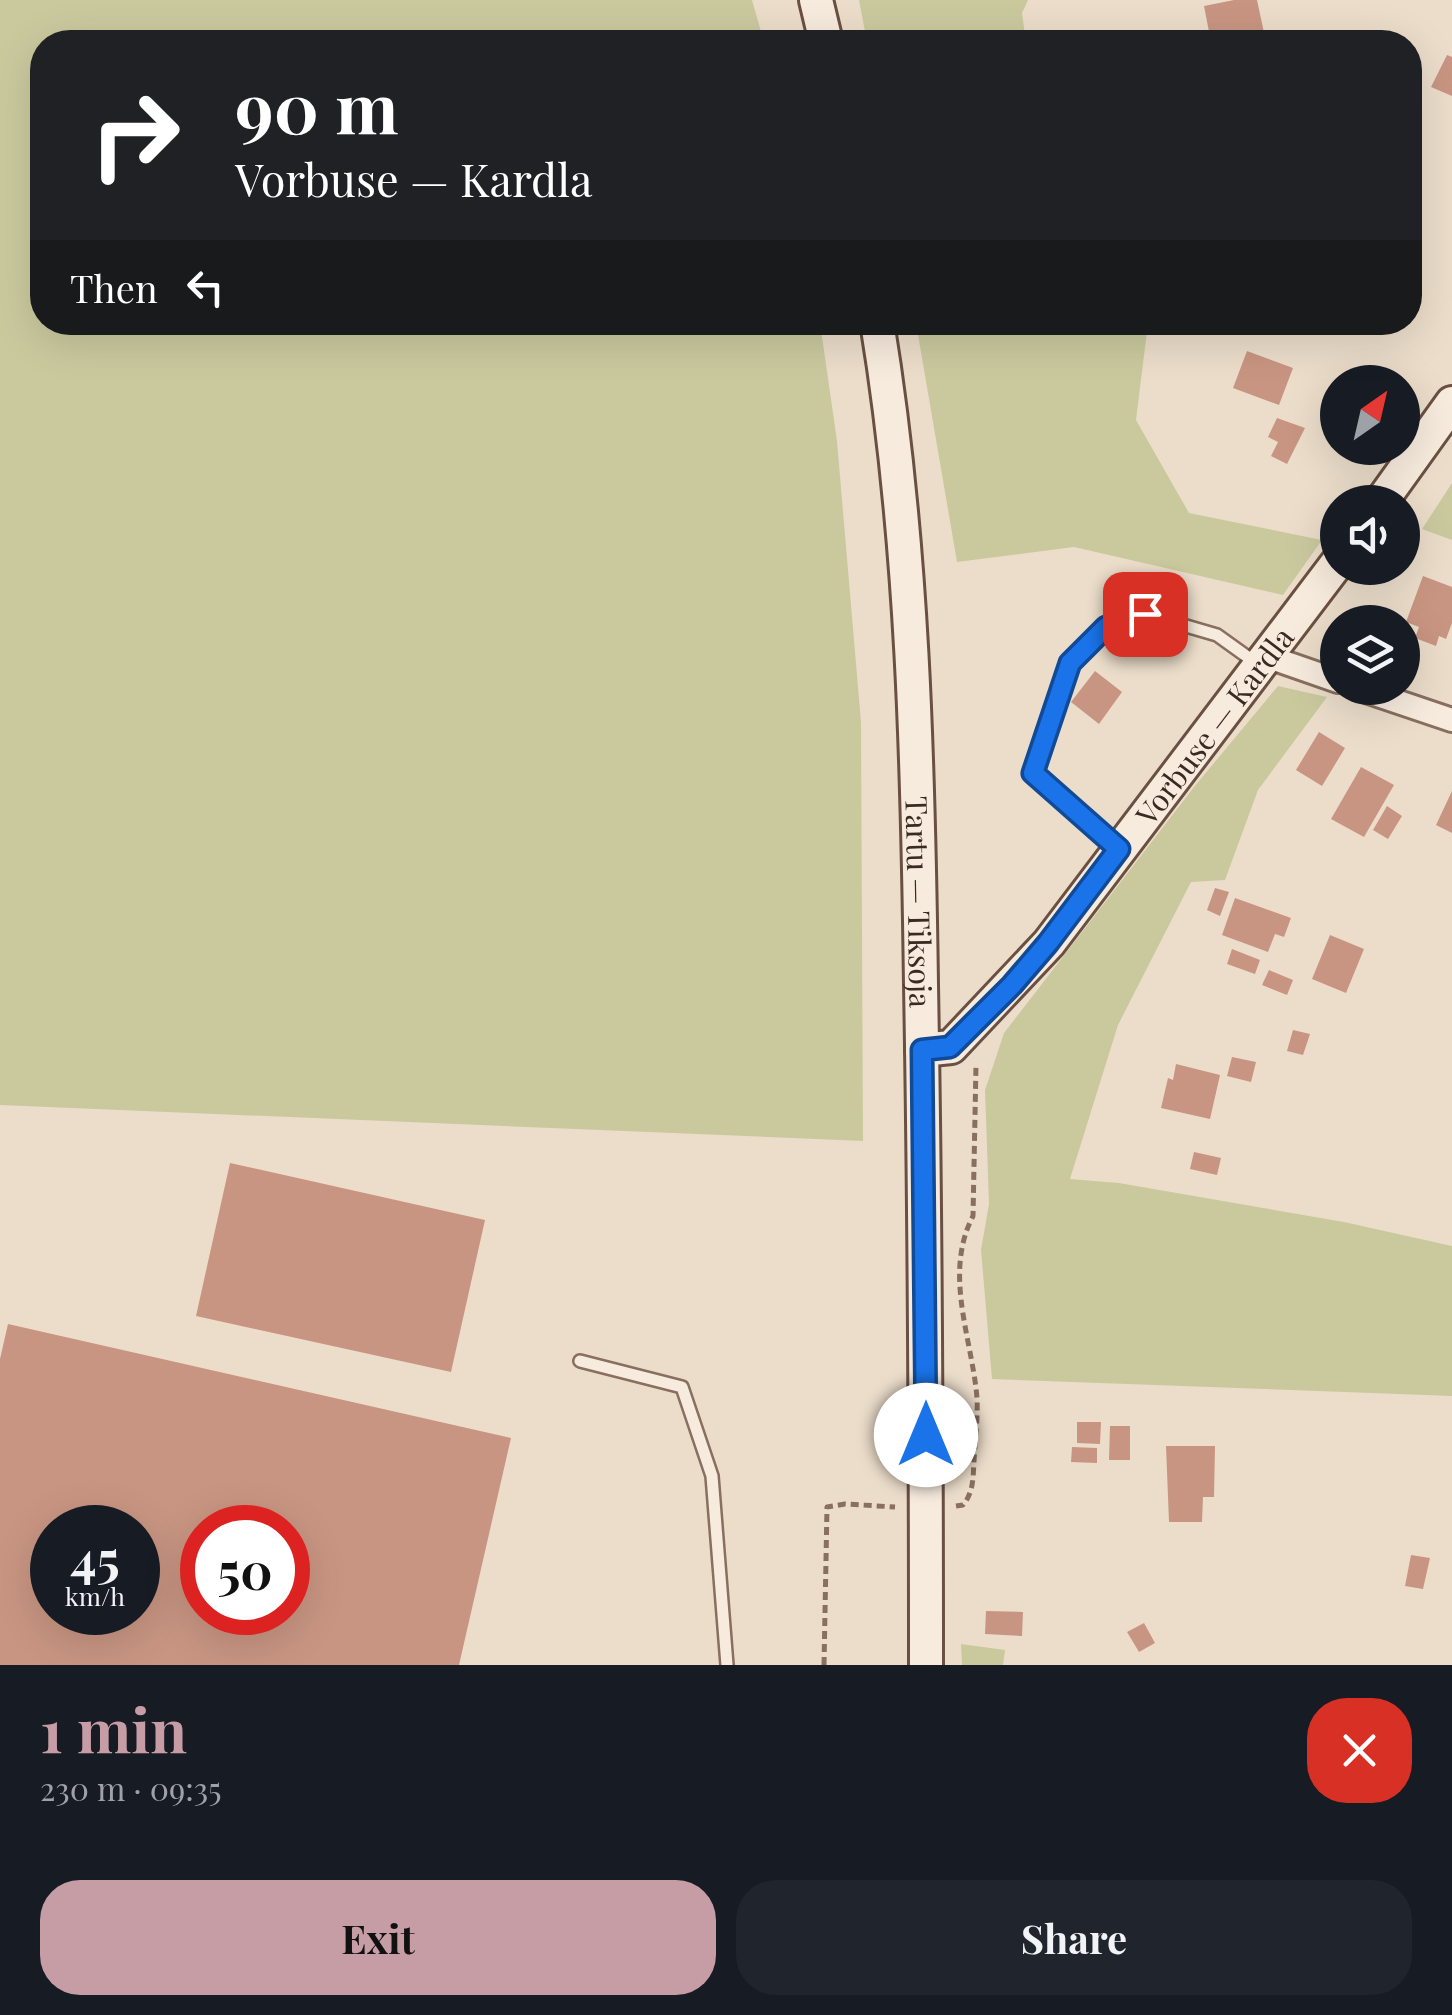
<!DOCTYPE html>
<html lang="en">
<head>
<meta charset="utf-8">
<style>
  :root { --surface:#171b24; --page:#20242c; --text:#f1f3f6; --muted:#9ea1a6; --accent:#c79da5 }
  body { margin:0; font-family:"Playfair Display",serif; background:var(--page); color:var(--text); height:100vh; display:flex; flex-direction:column; font-size:38px; white-space:nowrap }
  * { box-sizing:border-box; margin:0 }
  p { font-size:32px; color:var(--muted) }
  .icon { flex:none; width:55px; height:55px; fill:none; stroke:currentColor; stroke-width:2; stroke-linecap:round; stroke-linejoin:round }
  .map { position:relative; height:1665px; overflow:hidden }
  .drawer { display:flex; flex-direction:column; background:var(--surface); flex:1 }
  .drawer>* { flex:none }
  .hud { position:absolute; left:30px; top:30px; width:1392px; height:305px; border-radius:40px; box-shadow:0 10px 40px #0002; background:#202124; color:#fff; overflow:hidden }
  .needle { width:65px; rotate:34deg }
  .fabs { position:absolute; left:1320px; top:365px; display:grid; gap:20px }
  .fabs a { display:grid; place-items:center; width:100px; height:100px; border-radius:50%; background:var(--surface); box-shadow:0 10px 40px #0002; font-size:50px }
  .speed { position:absolute; left:30px; top:1505px; display:flex; gap:20px; font-size:50px; font-weight:700; text-align:center }
  .speed>* { display:grid; place-content:center; width:130px; height:130px; border-radius:50%; background:var(--surface); box-shadow:0 10px 40px #0002; line-height:1 }
  .speed small { font-size:25px; font-weight:400 }
  .speed .limit { border:15px solid #d22; background:#fff; color:#111 }
  .pin { position:absolute; display:grid; place-items:center; width:85px; height:85px; color:#fff; margin:-42px; border-radius:20px; box-shadow:0 5px 15px #0006 }
  .me { position:absolute; width:110px; margin:-55px; rotate:0deg; stroke-linejoin:round; filter:drop-shadow(0 0 8px #0008) }
  .turn { display:flex; align-items:center; gap:35px; height:210px; padding:0 40px; font-size:45px }
  .turn .icon { width:130px; height:130px; stroke-width:2.5 }
  .turn b { display:block; font-size:70px; line-height:85px }
  .then { display:flex; align-items:center; height:95px; padding:0 40px; background:#0003; gap:20px; font-size:38px }
  .round { display:grid; place-items:center; flex:none; width:105px; height:105px; border-radius:40px; background:var(--page) }
  .summary { display:flex; align-items:center; justify-content:space-between; height:170px; padding:0 40px }
  h1 { font-size:60px; font-weight:700; line-height:75px; color:var(--accent) }
  .primary-button { display:flex; gap:20px; margin-top:auto; padding:20px 40px }
  .primary-button a { flex:1; height:115px; border-radius:40px; background:var(--accent); color:#111; font-size:40px; font-weight:700; line-height:115px; text-align:center }
  .primary-button a+a { background:var(--page); color:var(--text) }
  .map>svg:first-child { display:block }
  .green { fill:#cac99e }
  .building { fill:#c89582; fill-rule:evenodd }
  .lines { fill:none; stroke-linecap:round; stroke-linejoin:round }
  .lane-casing { stroke:#886f5f; stroke-width:16 }
  .street-casing { stroke:#886f5f; stroke-width:28 }
  .secondary-casing { stroke:#6a5042; stroke-width:38 }
  .path { stroke:#886f5f; stroke-width:5; stroke-dasharray:8 5; stroke-linecap:butt }
  .lane { stroke:#f7ebdd; stroke-width:11 }
  .street { stroke:#f7ebdd; stroke-width:22 }
  .secondary { stroke:#f7ebdd; stroke-width:32 }
  .route-casing { stroke:#114b97; stroke-width:25 }
  .route { stroke:#1a73e8; stroke-width:18 }
  .labels { text-anchor:middle; dominant-baseline:central; stroke-width:10; stroke-linejoin:round; paint-order:stroke }
  .street-label { font-size:30px; fill:#392a22; stroke:#f4e8d9 }
</style>
</head>
<body>
<div class="map">
<svg width="1452" height="1665" viewBox="0 0 1452 1665">
  <rect width="100%" height="100%" fill="#ecddca"/>
  <!-- green -->
  <path class="green" d="M0 0H752L764 42H42V322L820 323 837 441 861 722 863 1141 0 1105Z
    M859 0H1028L1022 13 1026 42H867Z
    M916 323H1148L1136 420 1189 513 1322 540 1283 595 1074 547 957 562Z
    M1452 483V540L1422 529Z
    M1278 686 1327 697 1258 790 1225 880 1191 882 1118 1025 1070 1179 1119 1183 1344 1222 1452 1246V1396L992 1379 981 1250 989 1204 985 1090 1004 1033 1194 787Z
    M961 1644 1005 1650 1003 1665H962Z"/>
  <!-- building -->
  <path class="building" d="M1234 0H1257L1266 42H1211L1204 6Z
    M1447 55 1452 57V96L1431 87Z
    M1247 351 1293 368 1279 405 1233 388Z
    M1277 418 1305 428 1287 464 1271 456 1278 442 1268 437Z
    M1423 576 1452 587V623L1446 639 1439 636 1436 646 1415 638 1419 627 1406 622Z
    M1095 671 1122 692 1099 724 1071 702Z
    M1319 732 1345 748 1322 786 1296 770Z
    M1361 767 1394 785 1364 837 1331 819Z
    M1452 791V833L1436 825Z
    M1387 806 1402 816 1388 839 1373 830Z
    M1215 888 1229 892 1220 916 1207 910Z
    M1235 898 1291 918 1284 937 1275 934 1268 952 1222 935Z
    M1330 935 1364 949 1346 993 1312 979Z
    M1232 949 1260 960 1255 974 1227 964Z
    M1269 970 1293 980 1287 995 1262 985Z
    M1293 1030 1310 1034 1303 1055 1287 1051Z
    M1232 1057 1256 1062 1251 1082 1227 1076Z
    M1176 1064 1220 1075 1210 1119 1161 1108 1168 1078 1173 1080Z
    M1194 1152 1221 1158 1217 1175 1190 1169Z
    M230 1163 485 1220 451 1372 196 1316Z
    M8 1324 511 1438 459 1665H0V1359ZM52 1528H138V1612H52ZM202 1528H288V1612H202Z
    M1077 1422H1101L1100 1444 1077 1443Z
    M1110 1426H1130V1460H1109Z
    M1166 1446H1215L1214 1497H1203L1202 1522H1169Z
    M1072 1447 1097 1448V1463L1071 1462Z
    M1411 1555 1430 1558 1423 1589 1405 1586Z
    M986 1611 1023 1612 1022 1636 985 1634Z
    M1144 1623 1155 1643 1139 1652 1127 1632Z"/>
  <g class="lines">
    <!-- lane casing -->
    <g class="lane-casing">
      <path id="lane" d="M1116 846 1033 773 1070 663 1106 627 1145 614 1217 635 1256 663
        M580 1361 682 1387 712 1476 727 1665"/>
    </g>
    <!-- street casing -->
    <g class="street-casing">
      <path id="street" d="M1266 656 1338 681
        M1357 688 1452 720"/>
    </g>
    <!-- secondary casing -->
    <g class="secondary-casing">
      <g id="secondary">
        <path d="M816 0 826 42"/>
        <path id="s1" d="M877 322C913 541 918 764 921 985 925 1212 926 1438 926 1665"/>
        <path d="M1381 502 1452 403"/>
        <path id="s2" d="M922 1050 951 1047 1049 943 1338 562"/>
      </g>
    </g>
    <!-- path -->
    <path class="path" d="M956 1506 963 1505C974 1492 973 1476 974 1461 975 1440 978 1419 977 1398 972 1338 943 1274 973 1216L976 1065
      M824 1665 827 1507 845 1504 895 1507"/>
    <!-- lane -->
    <use href="#lane" class="lane"/>
    <!-- street -->
    <use href="#street" class="street"/>
    <!-- secondary -->
    <use href="#secondary" class="secondary"/>
  </g>
  <g class="lines">
    <!-- route casing -->
    <g class="route-casing">
      <path id="route" d="M926 1435 922 1050 950 1047 1012 985 1048 943 1119 849 1033 773 1070 663 1106 627 1145 614"/>
    </g>
    <!-- route -->
    <use href="#route" class="route"/>
  </g>
  <g class="labels">
    <!-- street labels -->
    <g class="street-label">
      <text stroke="none"><textPath href="#s2" startOffset="445">Vorbuse — Kardla</textPath></text>
      <text stroke="none"><textPath href="#s1" startOffset="582">Tartu — Tiksoja</textPath></text>
    </g>
  </g>
</svg>
<div class="fabs">
<a><svg class="needle" viewBox="-14 -14 28 28"><path d="M0-13l5 13h-10z" fill="#e53935"/><path d="M0 13l5-13h-10z" fill="#9ea1a6"/></svg></a>
<a><svg class="icon" aria-label="sound" viewBox="0 0 24 24"><path d="M4 9h4l5-4v14l-5-4H4zM17 9q2 3 0 6"/></svg></a>
<a><svg class="icon" aria-label="layers" viewBox="0 0 24 24"><path d="M12 4l9 5-9 5-9-5zM3 14l9 5 9-5"/></svg></a>
</div>
<div class="speed"><div>45<small>km/h</small></div><div class="limit">50</div></div>
<div class="pin" style="left:1145px;top:614px;background:#d93025"><svg class="icon" aria-label="arrive" viewBox="0 0 24 24"><path d="M6 21V4h12l-3 4 3 4H6"/></svg></div>
<svg class="me" style="left:926px;top:1435px" viewBox="-20 -20 40 40"><circle r="19" fill="#fff"/><path d="M0-13L10 11 0 6-10 11z" fill="#1a73e8"/></svg>
<div class="hud">
<div class="turn"><svg class="icon" aria-label="right" viewBox="0 0 24 24"><path d="M7 20v-9h11M14 6l5 5-5 5"/></svg><div><b>90 m</b>Vorbuse — Kardla</div></div>
<div class="then">Then<svg class="icon" aria-label="left" viewBox="0 0 24 24"><path d="M17 20v-9H6M10 6l-5 5 5 5"/></svg></div>
</div>
</div>
<section class="drawer">
<div class="summary"><div><h1>1 min</h1><p>230 m · 09:35</p></div><a class="round" style="background:#d93025;color:#fff"><svg class="icon" aria-label="close" viewBox="0 0 24 24"><path d="M6 6l12 12M18 6L6 18"/></svg></a></div>
<div class="primary-button"><a>Exit</a><a>Share</a></div>
</section>
</body>
</html>
